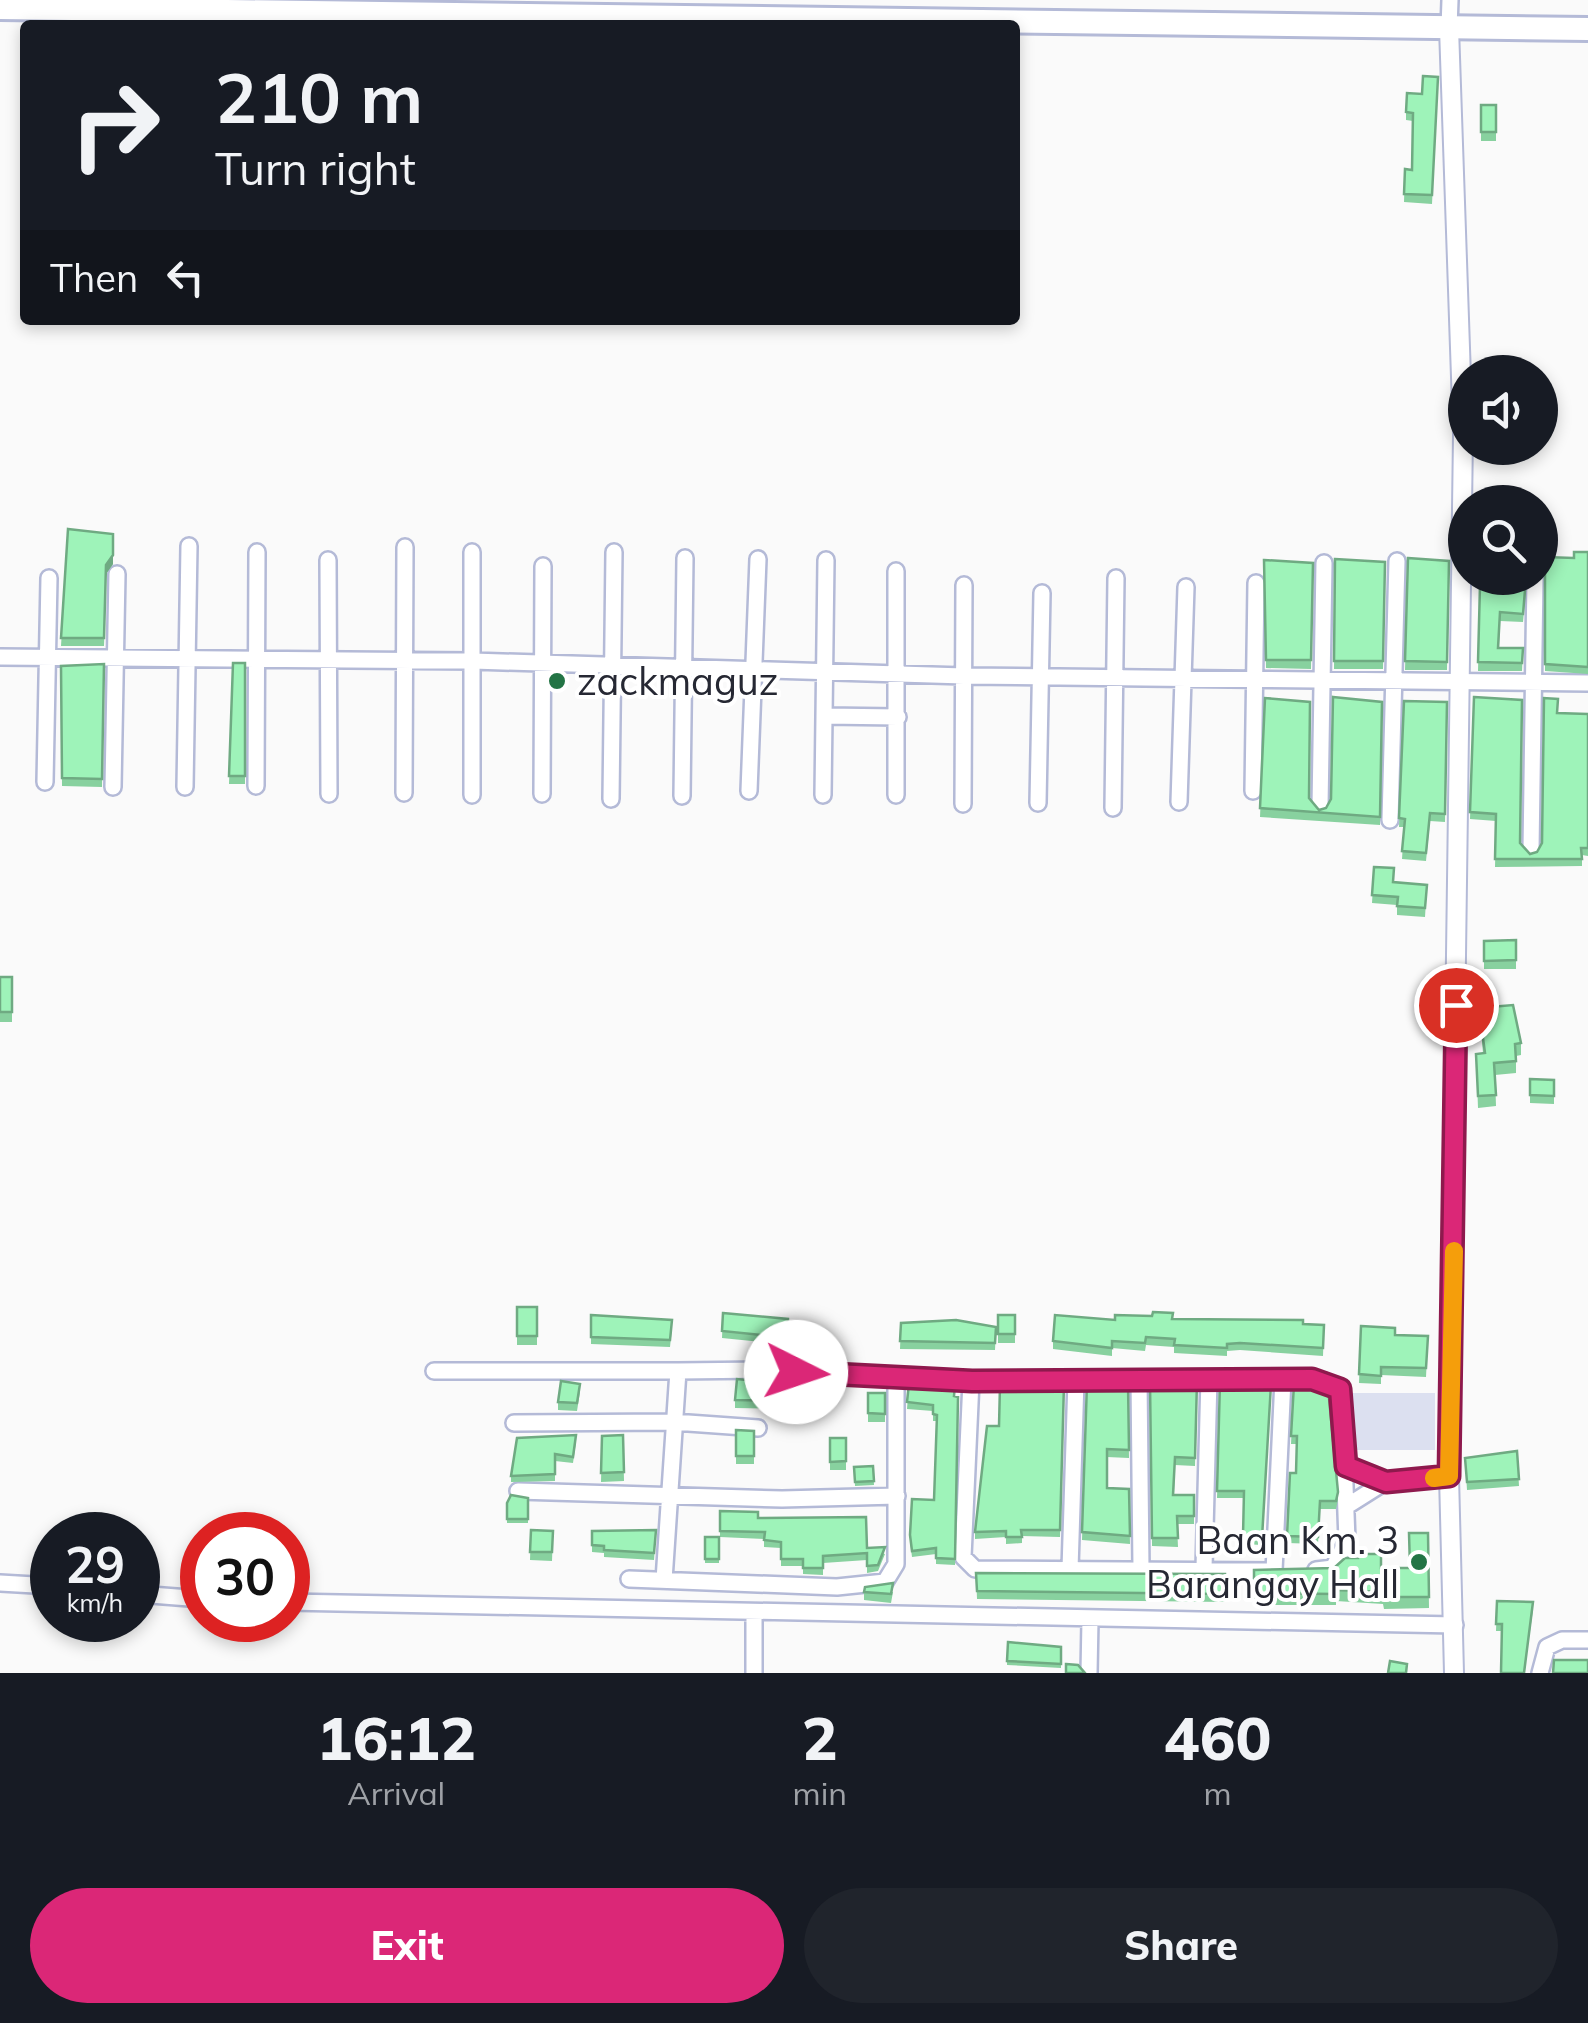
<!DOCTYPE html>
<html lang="en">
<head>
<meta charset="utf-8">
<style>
  :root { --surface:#171b24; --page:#20242c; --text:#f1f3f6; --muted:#9ea1a6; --accent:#db2777 }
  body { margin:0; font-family:Mulish,sans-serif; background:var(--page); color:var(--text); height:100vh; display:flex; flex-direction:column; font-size:38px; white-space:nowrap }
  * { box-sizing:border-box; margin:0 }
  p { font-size:32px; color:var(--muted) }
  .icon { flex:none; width:55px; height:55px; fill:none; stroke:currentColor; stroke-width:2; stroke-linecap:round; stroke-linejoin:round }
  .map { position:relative; height:1673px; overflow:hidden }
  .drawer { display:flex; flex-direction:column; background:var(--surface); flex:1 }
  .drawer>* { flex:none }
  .guide { position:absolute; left:20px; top:20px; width:1000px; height:305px; border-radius:10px; box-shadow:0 5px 15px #0003; background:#171b24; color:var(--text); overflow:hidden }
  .controls { position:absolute; left:1448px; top:355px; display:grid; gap:20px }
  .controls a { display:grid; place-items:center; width:110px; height:110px; border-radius:50%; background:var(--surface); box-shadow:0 5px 15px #0003; font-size:50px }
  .speed { position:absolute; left:30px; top:1512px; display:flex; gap:20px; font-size:50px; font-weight:700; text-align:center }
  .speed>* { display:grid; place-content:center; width:130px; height:130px; border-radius:50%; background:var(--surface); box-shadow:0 5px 15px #0003; line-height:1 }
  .speed small { font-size:25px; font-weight:400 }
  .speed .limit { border:15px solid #d22; background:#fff; color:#111 }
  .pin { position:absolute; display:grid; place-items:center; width:85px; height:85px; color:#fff; margin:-42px; border:5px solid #fff; border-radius:50%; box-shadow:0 2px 10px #0007 }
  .me { position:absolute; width:110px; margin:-55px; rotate:94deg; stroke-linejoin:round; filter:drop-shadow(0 0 8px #0008) }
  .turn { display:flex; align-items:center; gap:35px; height:210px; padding:0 30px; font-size:45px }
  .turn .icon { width:130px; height:130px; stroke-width:2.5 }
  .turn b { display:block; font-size:70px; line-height:85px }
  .then { display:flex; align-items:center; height:95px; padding:0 30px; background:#0003; gap:20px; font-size:38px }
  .eta { display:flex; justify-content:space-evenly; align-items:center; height:170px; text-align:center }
  .eta b { font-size:60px; font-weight:800; line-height:70px }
  .primary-button { display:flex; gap:20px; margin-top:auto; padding:20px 30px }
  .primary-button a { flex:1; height:115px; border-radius:60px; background:var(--accent); color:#fff; font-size:40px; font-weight:800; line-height:115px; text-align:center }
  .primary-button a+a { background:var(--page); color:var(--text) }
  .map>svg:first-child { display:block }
  .green { fill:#dce0f0 }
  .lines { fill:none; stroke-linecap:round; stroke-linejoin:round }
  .minor-casing { stroke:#b4bad7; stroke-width:20 }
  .tertiary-casing { stroke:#b4bad7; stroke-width:22 }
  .primary-casing { stroke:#b4bad7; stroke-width:28 }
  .minor { stroke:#fff; stroke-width:15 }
  .tertiary { stroke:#fff; stroke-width:18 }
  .primary { stroke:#fff; stroke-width:22 }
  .wall { fill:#88d19f }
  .shaded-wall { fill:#6faa82 }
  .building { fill:#9ef3b9; stroke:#6faa82; stroke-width:2.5 }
  .route-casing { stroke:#8e194d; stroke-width:25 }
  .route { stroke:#db2777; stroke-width:18 }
  .slow { stroke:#f59e0b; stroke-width:18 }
  .poi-dot { fill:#237445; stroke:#fff; stroke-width:4 }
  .labels { text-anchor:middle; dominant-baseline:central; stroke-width:8; stroke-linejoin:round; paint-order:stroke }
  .poi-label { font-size:38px; fill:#262833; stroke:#fff; text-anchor:start }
</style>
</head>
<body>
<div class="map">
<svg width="1588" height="1673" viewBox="0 0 1588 1673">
  <rect width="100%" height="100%" fill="#fafafa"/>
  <!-- green -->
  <path class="green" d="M1349 1393H1435V1450H1349Z"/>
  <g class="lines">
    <!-- minor casing -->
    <g class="minor-casing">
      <path id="minor" d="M1449 28 1450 0
        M328 560 329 794
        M0 657 473 661 964 676 1588 683
        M826 716 898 717
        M45 782 49 578
        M256 786 257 552
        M113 787 117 574
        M185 787 189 546
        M749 791 758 559
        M1253 791 1256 583
        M404 793 405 547
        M542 794 543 566
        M472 795V552
        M823 795 826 560
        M896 795V571
        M682 796 685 558
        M611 799 614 552
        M1179 802 1186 587
        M1038 803 1042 593
        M963 804 964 585
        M1320 807 1324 563
        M1113 808 1116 578
        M1390 820 1397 561
        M1531 850 1535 578
        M434 1371H678
        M1139 1379 1141 1568
        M971 1381 963 1557 975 1569 1273 1571
        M514 1423 674 1422 758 1428
        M1346 1466 1385 1482
        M518 1491 782 1499 897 1496
        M1347 1506 1385 1482 1449 1476
        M1204 1568 1209 1378
        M1070 1569 1076 1380
        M1274 1571 1283 1379
        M629 1579 837 1587 885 1582 896 1564V1378
        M664 1580 678 1371 763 1370 971 1381 1209 1378 1324 1381 1339 1389 1342 1402 1347 1541 1333 1568 1316 1570
        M0 1583 52 1586
        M138 1594 202 1599
        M288 1602 1455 1625
        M754 1673V1614
        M1089 1673 1090 1620
        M1540 1673 1547 1647 1562 1640H1588"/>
    </g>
    <!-- tertiary casing -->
    <g class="tertiary-casing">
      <path id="tertiary" d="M1449 28 1463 435 1449 1476 1454 1673"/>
    </g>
    <!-- primary casing -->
    <g class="primary-casing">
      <path id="primary" d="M0 8 1588 29"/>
    </g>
    <!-- minor -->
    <use href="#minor" class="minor"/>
    <!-- tertiary -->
    <use href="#tertiary" class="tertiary"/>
    <!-- primary -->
    <use href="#primary" class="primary"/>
  </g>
  <!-- wall -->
  <path class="wall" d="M1438 77 1432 204 1404 202 1405 169 1412 170 1413 121 1406 120V112Z
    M1481 105H1496V141H1481Z
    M68 529 113 534V564L106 574 104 646H61Z
    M1588 552V674L1545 671V557L1574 558Z
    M1408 558 1449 561 1447 670H1405Z
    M1335 559 1385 562 1383 669H1334Z
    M1264 560 1313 563 1311 669 1266 668Z
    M1527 578 1523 622 1500 621 1499 648H1523L1522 671H1478L1480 585 1503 586Z
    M233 663H245V784H229Z
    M104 664 102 787 62 786 61 666Z
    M1474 697 1520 843 1530 854 1537 852 1542 843 1557 713 1588 714V856L1582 855V866L1495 867 1496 821 1470 819Z
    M1265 698 1309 799 1319 810 1326 808 1382 702 1380 825 1260 817Z
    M1404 701 1447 702 1445 822 1430 821 1426 861 1402 859 1404 827H1399Z
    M1374 867 1393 882 1427 885 1425 917 1397 915V905L1372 903Z
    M1516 940V969H1484V941Z
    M0 977H12V1022H0Z
    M1479 1008 1521 1043V1055L1516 1056V1073L1495 1075 1496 1106 1478 1108 1476 1054 1483 1053Z
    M1530 1079 1554 1080V1104L1530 1103Z
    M517 1307H537V1345H517Z
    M723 1313 788 1324 804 1333 802 1346 722 1338Z
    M591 1315 672 1328 670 1347 591 1344Z
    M998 1315H1015V1343H998Z
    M1172 1319 1324 1325 1323 1356 1240 1350 1227 1351V1356L1174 1353V1347L1146 1345 1145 1351 1112 1348V1356L1053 1349V1341L1115 1320Z
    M901 1323 996 1327 995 1350 900 1349Z
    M1361 1326 1395 1335 1428 1336 1426 1377 1381 1375V1384L1359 1383Z
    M797 1378 796 1409 735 1408V1400Z
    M1197 1381 1195 1466 1175 1465 1174 1495H1194V1524H1177L1178 1547 1152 1546 1150 1382Z
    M1220 1382 1271 1384 1262 1545 1243 1544 1244 1498H1217Z
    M909 1383 958 1397 955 1565 936 1564V1554L912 1557 910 1541 934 1500 937 1421H933V1411L907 1409Z
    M1087 1383H1128L1129 1458 1107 1457V1488L1129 1489 1130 1544 1082 1540Z
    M1064 1384 1060 1537 1022 1536V1543L1006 1544V1537L975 1539V1532L999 1426Z
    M1294 1384 1338 1500 1336 1509H1320L1318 1544 1287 1543 1290 1473H1296L1297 1444H1291Z
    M580 1392 577 1411 558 1410V1402Z
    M868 1393H885V1422H868Z
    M736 1430 754 1431V1464H736Z
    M623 1435 624 1481 601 1482 602 1436Z
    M830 1438H846V1470H830Z
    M576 1442 573 1463 555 1461V1481L511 1482V1476Z
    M1517 1451 1519 1486 1467 1490 1465 1458Z
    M873 1466 874 1485 855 1486 854 1467Z
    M528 1498V1523H507V1503Z
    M720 1511 758 1518 885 1554 878 1571 867 1573V1560L823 1563V1575L803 1574V1566H781V1548L764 1547V1539L720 1537Z
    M531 1530 553 1531 552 1561 530 1560Z
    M656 1530 654 1560 604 1557V1553L592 1552V1531Z
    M1428 1533 1429 1608 1384 1609 1383 1604 1336 1601V1605H1254V1570L1410 1568Z
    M705 1537H719V1563H705Z
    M976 1573 1225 1574V1602L977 1599Z
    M864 1592H893L891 1603 864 1600Z
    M1497 1601 1533 1610 1524 1673 1502 1631H1496Z
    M1061 1647V1668L1007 1665V1661Z"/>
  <!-- shaded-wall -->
  <path class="shaded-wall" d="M113 555V564L106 574 104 646 106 565Z"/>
  <!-- building -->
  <path class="building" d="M1423 76 1438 77 1432 195 1404 194 1405 169 1412 170 1413 113 1406 112 1407 93 1422 94Z
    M1481 105H1496V132H1481Z
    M68 529 113 534V555L106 565 104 638H61Z
    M1574 552H1588V667L1545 664V557L1574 558Z
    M1408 558 1449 561 1447 662 1405 661Z
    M1335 559 1385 562 1383 661H1334Z
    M1264 560 1313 563 1311 660H1266Z
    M1504 578H1526L1523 614 1500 612 1498 648H1523L1522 663 1478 662 1480 585 1503 586Z
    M233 663H245V776H229Z
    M104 664 102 779 62 778 61 666Z
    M1333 697 1382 702 1380 817 1260 808 1265 698 1310 702 1309 798 1319 810 1326 808 1331 799Z
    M1474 697 1522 700 1520 843 1530 854 1537 852 1542 843 1544 698 1558 699 1557 713 1588 714V848H1581L1582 859H1495L1496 814 1470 812Z
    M1404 701 1447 702 1445 814 1430 813 1426 853 1402 851 1405 819 1399 818Z
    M1374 867 1394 868 1393 882 1427 885 1425 908 1397 906 1398 897 1372 895Z
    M1516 940V960L1484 961V941Z
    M0 977H12V1012H0Z
    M1513 1005 1521 1043 1515 1044 1516 1061 1494 1063 1496 1095 1478 1096 1476 1054 1485 1053 1479 1008Z
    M1530 1079 1554 1080V1096L1530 1095Z
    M517 1307H537V1336H517Z
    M1153 1312 1173 1313 1172 1319 1303 1320V1324L1324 1325 1323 1348 1240 1343 1227 1344V1348L1174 1345 1175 1339 1146 1337 1145 1343 1112 1341V1348L1053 1341 1055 1315 1115 1320V1315L1152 1316Z
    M723 1313 788 1319V1324L804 1327 802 1339 722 1331Z
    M591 1315 672 1320 670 1340 591 1337Z
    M998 1315H1015V1334H998Z
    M956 1320 996 1327 995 1343 900 1341 901 1323Z
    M1361 1326 1395 1328V1335L1428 1336 1426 1368 1381 1367V1376L1359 1374Z
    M778 1377 797 1378 796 1401 735 1400 737 1379 777 1383Z
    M561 1381 580 1384 577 1403 558 1402Z
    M1197 1381 1195 1458 1175 1457 1173 1495H1194V1516H1177L1178 1538H1152L1150 1382Z
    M1220 1382 1271 1384 1262 1538 1243 1536 1244 1491H1217Z
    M909 1383 955 1385 954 1396 958 1397 955 1559 936 1558V1548L912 1551 910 1535 912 1499 934 1500 937 1415 933 1414V1405L907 1402Z
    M1087 1383H1128L1129 1450 1107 1449V1488L1129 1489 1130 1536 1082 1532Z
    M1064 1384 1060 1530H1021L1022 1537H1006V1531L975 1532 987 1426H999L1000 1385Z
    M1294 1384 1328 1388 1338 1492 1336 1501H1320L1318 1537 1287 1536 1290 1473H1296L1297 1436H1291Z
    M868 1393H885V1414L868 1413Z
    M736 1430 754 1431V1456H736Z
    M576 1435 573 1457 555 1454V1474L511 1476 517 1438Z
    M623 1435 624 1472 601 1473 602 1436Z
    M830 1438H846V1461L830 1462Z
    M1517 1451 1519 1479 1467 1482 1465 1458Z
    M873 1466 874 1481 855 1482 854 1467Z
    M511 1495 528 1498V1519H507V1503Z
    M720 1511 758 1512V1518L866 1517 867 1548 885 1547 878 1565 867 1566V1553L823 1556V1568H803V1559H781V1542L764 1540 765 1532 720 1531Z
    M531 1530 553 1531 552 1552H530Z
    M656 1530 654 1553 604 1550V1546L592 1545V1531Z
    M1409 1533H1428L1429 1597H1384L1383 1592 1336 1590V1594L1254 1593V1570L1334 1568 1345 1558H1358V1554H1381V1568H1410Z
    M705 1537H719V1559H705Z
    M976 1573 1225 1574V1594L977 1591Z
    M893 1583 891 1594 864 1592 865 1587Z
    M1497 1601 1533 1602 1524 1673H1501L1502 1624H1496Z
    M1008 1642 1061 1647V1664L1007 1661Z
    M1554 1660H1588V1673H1553Z
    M1390 1661 1407 1664 1406 1673H1388Z
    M1066 1664 1078 1665 1085 1673H1066Z"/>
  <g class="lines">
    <!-- route casing -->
    <g class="route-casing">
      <path id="route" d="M796 1372 972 1381 1312 1379 1340 1389 1346 1466 1386 1482 1449 1476 1456 1005"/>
    </g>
    <!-- route -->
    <use href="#route" class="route"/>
    <!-- slow -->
    <path class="slow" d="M1434 1478 1449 1476 1454 1251"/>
  </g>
  <!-- markers -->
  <g class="poi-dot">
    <circle cx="557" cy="681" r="10"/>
    <circle cx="1419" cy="1562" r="10"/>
  </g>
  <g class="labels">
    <!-- poi labels -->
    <g class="poi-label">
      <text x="577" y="681">zackmaguz</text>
      <text x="1399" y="1540" text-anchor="end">Baan Km. 3<tspan x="1399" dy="44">Barangay Hall</tspan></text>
    </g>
  </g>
</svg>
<div class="controls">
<a><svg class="icon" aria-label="sound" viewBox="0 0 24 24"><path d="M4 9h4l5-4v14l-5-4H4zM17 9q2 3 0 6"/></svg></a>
<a><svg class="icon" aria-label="search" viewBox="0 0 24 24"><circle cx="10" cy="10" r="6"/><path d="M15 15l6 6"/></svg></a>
</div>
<div class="speed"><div>29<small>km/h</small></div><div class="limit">30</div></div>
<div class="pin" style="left:1456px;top:1005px;background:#d93025"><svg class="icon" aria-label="arrive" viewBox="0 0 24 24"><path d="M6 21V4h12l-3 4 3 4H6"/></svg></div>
<svg class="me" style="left:796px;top:1372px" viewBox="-20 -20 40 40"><circle r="19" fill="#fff"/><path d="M0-13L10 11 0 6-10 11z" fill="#db2777"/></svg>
<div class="guide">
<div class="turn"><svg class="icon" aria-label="right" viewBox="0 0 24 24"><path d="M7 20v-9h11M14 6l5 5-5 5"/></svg><div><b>210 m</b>Turn right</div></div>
<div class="then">Then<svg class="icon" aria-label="left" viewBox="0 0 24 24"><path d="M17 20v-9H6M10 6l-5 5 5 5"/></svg></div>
</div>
</div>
<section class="drawer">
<div class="eta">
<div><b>16:12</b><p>Arrival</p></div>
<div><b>2</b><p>min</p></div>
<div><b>460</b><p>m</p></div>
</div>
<div class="primary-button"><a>Exit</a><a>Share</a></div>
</section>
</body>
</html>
